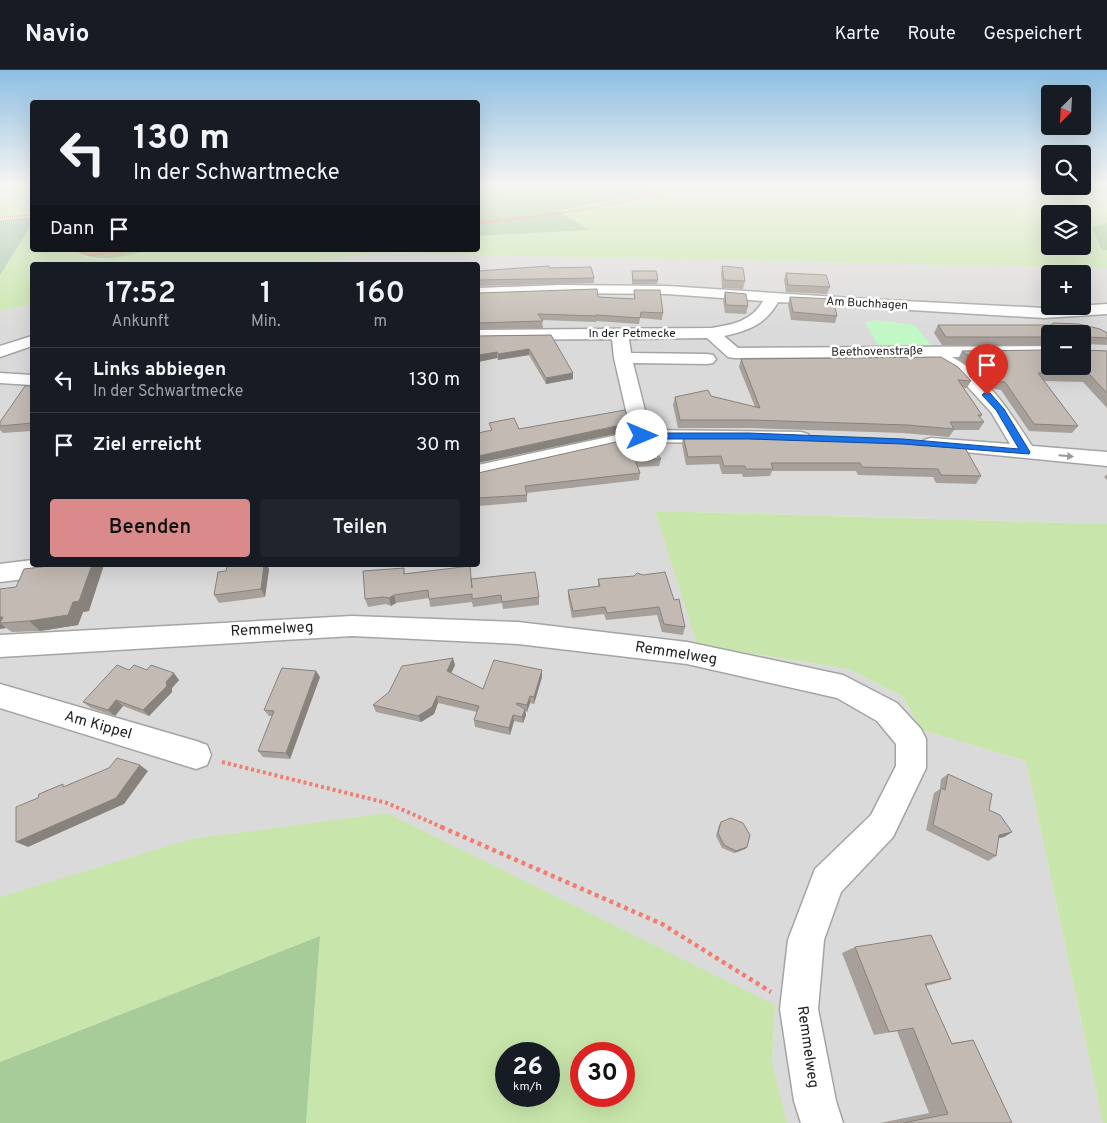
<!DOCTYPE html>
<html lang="de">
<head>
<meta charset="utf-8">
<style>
  :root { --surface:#171b24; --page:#20242c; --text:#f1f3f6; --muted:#9ea1a6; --line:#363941; --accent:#db8a8c }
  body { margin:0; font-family:Overpass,sans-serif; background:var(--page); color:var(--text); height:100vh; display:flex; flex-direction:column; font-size:19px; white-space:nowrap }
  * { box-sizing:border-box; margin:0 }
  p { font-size:16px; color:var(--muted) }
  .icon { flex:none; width:28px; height:28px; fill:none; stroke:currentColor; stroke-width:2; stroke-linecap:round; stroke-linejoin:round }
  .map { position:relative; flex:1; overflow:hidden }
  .panel { position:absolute; left:30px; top:192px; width:450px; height:305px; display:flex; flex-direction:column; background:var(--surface); border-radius:5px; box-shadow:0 5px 20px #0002 }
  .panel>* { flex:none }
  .banner { position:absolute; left:30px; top:30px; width:450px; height:152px; border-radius:5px; box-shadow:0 5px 20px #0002; background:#171b24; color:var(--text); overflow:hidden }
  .needle { width:32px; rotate:204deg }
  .controls { position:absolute; left:1041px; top:15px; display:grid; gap:10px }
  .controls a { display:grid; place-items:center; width:50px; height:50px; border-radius:5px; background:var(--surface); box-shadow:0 5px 20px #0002; font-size:25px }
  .speed { position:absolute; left:495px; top:972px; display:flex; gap:10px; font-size:25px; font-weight:700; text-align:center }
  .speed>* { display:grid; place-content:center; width:65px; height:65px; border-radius:50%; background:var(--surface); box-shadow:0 5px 20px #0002; line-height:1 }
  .speed small { font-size:12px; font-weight:400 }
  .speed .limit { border:8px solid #d22; background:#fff; color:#111 }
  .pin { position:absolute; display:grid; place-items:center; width:42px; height:42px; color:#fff; margin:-51px -21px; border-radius:50% 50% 50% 0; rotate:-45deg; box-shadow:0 0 5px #0007 }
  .pin .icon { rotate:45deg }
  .me { position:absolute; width:55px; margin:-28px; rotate:90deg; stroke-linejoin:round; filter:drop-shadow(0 0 4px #0008) }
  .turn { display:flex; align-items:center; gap:18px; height:105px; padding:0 20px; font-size:22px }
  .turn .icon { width:65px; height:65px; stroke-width:2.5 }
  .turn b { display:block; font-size:35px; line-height:42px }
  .then { display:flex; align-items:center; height:48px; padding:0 20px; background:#0003; gap:10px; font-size:19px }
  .eta { display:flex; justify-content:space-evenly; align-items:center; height:85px; text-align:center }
  .eta b { font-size:30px; font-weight:600; line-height:35px }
  .primary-button { display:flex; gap:10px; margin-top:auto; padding:10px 20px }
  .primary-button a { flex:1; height:58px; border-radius:5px; background:var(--accent); color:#111; font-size:20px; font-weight:600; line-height:58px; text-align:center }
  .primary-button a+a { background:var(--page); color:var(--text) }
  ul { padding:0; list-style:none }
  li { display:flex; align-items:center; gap:15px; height:65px; padding:0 20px; border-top:1px solid var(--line) }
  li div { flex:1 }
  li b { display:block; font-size:19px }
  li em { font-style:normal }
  header { display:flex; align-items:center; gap:30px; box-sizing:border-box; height:70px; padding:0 25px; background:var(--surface); border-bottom:1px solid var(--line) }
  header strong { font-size:24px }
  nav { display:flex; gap:28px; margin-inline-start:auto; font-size:18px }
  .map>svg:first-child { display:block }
  .residential { fill:#dbdada; fill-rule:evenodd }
  .grass { fill:#c8e6ab; fill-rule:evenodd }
  .forest { fill:#a8cb9a }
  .cemetery { fill:#a5c6aa }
  .park { fill:#c2f7c6 }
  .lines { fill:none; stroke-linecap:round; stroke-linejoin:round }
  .minor-casing { stroke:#a4a4a4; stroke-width:3 }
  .path-far2 { stroke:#f37c6f; stroke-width:2; stroke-dasharray:1 1; stroke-linecap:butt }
  .path-far1 { stroke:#f37c6f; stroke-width:4; stroke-dasharray:3 3; stroke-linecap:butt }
  .path { stroke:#f37c6f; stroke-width:4.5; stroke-dasharray:4 4; stroke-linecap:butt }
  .minor { fill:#fff; fill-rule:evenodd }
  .wall { fill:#a7a09a }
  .shaded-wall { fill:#88827d }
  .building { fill:#c2bab3; stroke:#88827d }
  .oneway { fill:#999 }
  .route { fill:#1a73e8; stroke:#114b97 }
  .labels { text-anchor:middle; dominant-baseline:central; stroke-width:5; stroke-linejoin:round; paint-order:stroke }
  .far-street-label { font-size:12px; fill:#1d1d1d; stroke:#fff }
  .street-label { font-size:15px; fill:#1d1d1d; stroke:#fff }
</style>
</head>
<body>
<header>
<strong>Navio</strong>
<nav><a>Karte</a><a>Route</a><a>Gespeichert</a></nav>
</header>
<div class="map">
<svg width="1107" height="1053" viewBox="0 0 1107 1053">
  <rect width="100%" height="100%" fill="#eeeae3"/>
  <!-- residential -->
  <path class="residential" d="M377 183 1107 198V454L655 441 697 575 849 599 903 627 921 660 1026 691 1103 1053H787L772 991 775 935 0 827V240L32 235V495H478V195H295ZM1050 204H1082V236H1050ZM1050 264H1082V296H1050Z"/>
  <!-- grass -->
  <path class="grass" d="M0 114H32V146L0 147Z
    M671 114H1036L1070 121 1107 123V153L1092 158 1102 180H1107V198L377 183 295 195H32V235L0 240V202L32 152V180H73L84 187 101 190 152 180H478V166L588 160 559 141 647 123ZM1050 144H1082V176H1050Z
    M655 441 1107 454V1053H1103L1026 691 921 660 903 627 849 599 697 575Z
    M387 743 775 935 772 991 787 1053H306L320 866 0 992V827L191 769ZM506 984H549V1026H506ZM581 984H624V1026H581Z"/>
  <!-- forest -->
  <path class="forest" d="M478 114H671L647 123 559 141 589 160 478 166Z
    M1036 114H1050V116L1107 114V123L1070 121Z
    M1107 153V180H1102L1092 158Z
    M73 180H152C125 185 98 196 73 180Z
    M320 866 306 1053H0V992Z"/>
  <!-- cemetery -->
  <path class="cemetery" d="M32 147V154L0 205V150Z"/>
  <!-- park -->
  <path class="park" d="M874 250 915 255 934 279 881 280 865 253Z"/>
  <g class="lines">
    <!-- minor casing -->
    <g class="minor-casing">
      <path id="minor" d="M559 215 667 216 884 230 1044 238 1107 234V244L1044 248 778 232C766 254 748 261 724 266L738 278 1050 276V286L952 287C988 307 1010 342 1032 376L1107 382V396L924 378 921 374 924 370 931 368 1010 374 991 342 955 303 928 287 734 288 728 287 707 268 629 269 631 283 707 284 713 285 716 289 713 293 707 294 633 293 650 360 801 362 808 364 811 368 808 372 801 374 642 372 478 409V395L631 362 614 288 612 269 478 270V260L711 258C732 255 752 251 763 231L667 224 559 223 478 227V218Z
        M32 266V276L0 287V276Z
        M0 303 32 305V315L0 313Z
        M32 490V495H78L74 501 66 504 0 512V494Z
        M352 546 518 552 687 572 843 605 897 633 921 659 926 669V698L893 767 841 822 824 870 818 939 836 1031 843 1053H801L794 1031 780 939 788 870 815 799 871 745 896 696V674L877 651 837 628 687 594 518 574 352 566 0 587V565Z
        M0 614 196 671 207 675 211 685 207 695 196 699 0 638Z"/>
    </g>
    <!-- path-far2 -->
    <path class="path-far2" d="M0 148 32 145
      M478 153C547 145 617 138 683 114
      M75 180 91 185 135 180"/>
    <!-- path-far1 -->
    <path class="path-far1" d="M222 692 387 733 444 758"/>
    <!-- path -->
    <path class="path" d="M441 757 662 854 771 922"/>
    <!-- minor -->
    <use href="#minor" class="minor"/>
  </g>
  <!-- wall -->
  <path class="wall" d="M722 196 745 211 743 219 722 218 721 204Z
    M549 198 594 208V213L478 216V219V201Z
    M632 201 658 210 657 214H632Z
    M786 203 830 217 827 224 786 222 784 210Z
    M634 220 663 243 662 250 640 248 639 254 596 251V252L542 250 543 258 478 259V223L598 227 634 229Z
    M725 222 748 236 746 244 725 243 723 230Z
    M790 227 837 246 835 253 791 250 788 234Z
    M1053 253 1107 263V275L1086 274V280L1107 281V338L1083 312 1044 311 1078 356 1072 363 1029 361 1001 320 994 319 978 303 958 289 962 281 1050 296 1082 264H1050V275H942L934 263 938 255H1051Z
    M551 265 573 309 546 314 529 285 498 290 497 288 478 292V266Z
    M741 289 971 311 967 318H963L982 345 980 348 984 352 979 360H954L949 367 903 363 749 358H678L673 335 675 327 711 326 755 337 739 297Z
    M32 316V361L3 363 0 360V352Z
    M643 366 661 389 659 396 638 397 640 403 639 410 527 423V432L478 436V403Z
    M683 366H751L981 406 976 414 936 413 933 407 858 405 856 401H772L770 406 743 407 742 404H722L719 394 686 395 682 374Z
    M1107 404V410L1104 407Z
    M235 495H267L269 499 265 527 219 533 214 525 226 501Z
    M404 498 405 504 471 509 539 527V535L503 539 502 533 473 537 472 532 430 537 429 528 396 533 391 536 386 534 368 537 365 529Z
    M598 509 674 530 685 557 683 565 662 562 657 545 606 550 604 544 572 548 568 527V520L598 517Z
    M16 517 89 541 83 542 78 555 40 561 12 562 6 558 0 559V519Z
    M455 595 451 603 483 619 542 607 534 634 530 633 527 642 525 641 526 645 523 653 514 651 510 665 475 657 474 650 477 642 438 633 434 644 421 652 376 642 373 635Z
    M129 600H147L179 610 172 618V622L149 646 123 636 115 646 91 638 83 632Z
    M320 607 290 689 263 687 258 681 272 646H269L264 640Z
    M948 704 1012 762 1004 767 998 768 996 786 988 791 926 760 934 723 940 719 941 709Z
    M721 752 747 777 745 779 734 783 722 778 716 766 719 755Z
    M855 877 951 909 934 914 926 916 951 973 973 970 1012 1053H880L929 1043 897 961 874 965 842 883Z"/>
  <!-- shaded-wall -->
  <path class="shaded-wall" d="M529 279V285L498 290V284Z
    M497 282V288L478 292V285Z
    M573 303V309L546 314V308Z
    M630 353 629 361 478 393V394V386Z
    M92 495H104L89 541 83 542 78 555 40 561 29 551Z
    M264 495H267L269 499 265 527 261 519Z
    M394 525 396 533 391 536 389 528Z
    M0 547H3L0 553 6 558 0 559Z
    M453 588 455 595 449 608 447 601Z
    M542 600V607L534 634V627Z
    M316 601 320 607 290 689 286 683Z
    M174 603 179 610 172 618V622L149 646 143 640Z
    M437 626 438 633 434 644 421 652 418 646Z
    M530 626V633L527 642V635Z
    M116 630 123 636 115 646 108 640Z
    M525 639 526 645 523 653 522 647Z
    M513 645 514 651 510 665 509 658Z
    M140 695 148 701 124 734 28 777 16 772Z
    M1012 762 1004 767 991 770 999 765Z
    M747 777 745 779 734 783 736 781Z"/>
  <!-- building -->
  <path class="building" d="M549 196V198L591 197 594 208 478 210V201Z
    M722 196 743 198 745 211 724 210Z
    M632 201H656L658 210H633Z
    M786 203 826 205 830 217 788 215Z
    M597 219 598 227 635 229 634 220H660L663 243 641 242 640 248 596 245V246L538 244 543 251 478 253V223Z
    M725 222 746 224 748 236 726 235Z
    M790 227 833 229 837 246 793 242Z
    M1053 253 1079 254 1100 259 1107 263V268L1087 267 1085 269 1086 280 1107 281V323L1089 304 1038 303 1078 356 1034 354 1005 312H998L982 296 962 281 1050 280V296H1082V264H1050V267H946L938 255H1052Z
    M551 265 573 303 546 308 529 279 498 284 497 282 478 285V266Z
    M941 287 958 297 971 311 958 310 982 345H978L984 352H950L954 359 907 355 751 350H680L675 327 708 320 711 326 760 338 741 289Z
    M25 316H32V353L0 356V352Z
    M625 340 630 353 478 386V363L492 360 489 353 514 348 519 359Z
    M643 366 661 389 635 390 640 403 525 416 527 425 478 428V403Z
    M683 366H751L907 371 964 376 981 406 941 405 938 399 862 397 860 393H771L773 399H746L745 396H724L721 386 688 387Z
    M57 495H92L79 531 73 532 68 545 29 551 0 553 3 547H0V519L16 517 24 499Z
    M235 495H264L261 519 214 525 218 502 226 501 227 496Z
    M470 496 472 518 471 509 535 502 539 527 502 532 501 525 472 529V524L429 529 428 520 394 525 389 528 383 527 365 529 363 501 404 498V504Z
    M665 502 674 530 679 529 685 557 664 554 659 537 607 543 605 537 573 541 568 520 600 516 598 509 634 506 637 503 643 505Z
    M453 588 447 601 483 619 494 590 542 600 534 627 530 626 527 635 517 633 516 634 525 639 522 647 513 645 509 658 474 650 479 636 437 626 432 637 418 646 373 635 389 622 402 596Z
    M117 595 129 600 134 595 147 600 151 595 174 603 166 612 167 616 143 640 116 630 108 640 83 632Z
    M282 598 316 601 286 683 258 681 274 641 264 640Z
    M117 688 140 695 116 728 16 772V737L38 728 39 724 63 714V717L109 698Z
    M948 704 992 724 989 740 1000 745 1012 762 999 765 996 786 933 755 941 718 945 720Z
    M731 748 743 753 750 765 747 777 736 781 724 775 718 763 721 752Z
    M931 865 951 909 925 914 952 974 973 970 1012 1053H903L948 1044 913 958 889 962 855 877Z"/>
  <!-- one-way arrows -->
  <defs><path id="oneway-solid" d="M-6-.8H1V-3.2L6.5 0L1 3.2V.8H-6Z" transform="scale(1.25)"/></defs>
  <use class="oneway" href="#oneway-solid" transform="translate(1066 386) rotate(5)"/>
  <!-- sky -->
  <linearGradient id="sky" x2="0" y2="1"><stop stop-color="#8dbee2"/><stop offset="0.44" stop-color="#f7f6f2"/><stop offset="1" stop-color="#f7f6f2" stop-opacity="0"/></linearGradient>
  <rect width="1107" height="261" fill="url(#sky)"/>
  <!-- route -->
  <path class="route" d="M984 323H990L1004 339 1030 382 1029 384 903 374 749 369H642L638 366 642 363H749L903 369 1019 379 996 340 982 325Z"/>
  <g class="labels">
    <!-- far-street labels -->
    <g class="far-street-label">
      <text transform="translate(867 234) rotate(3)">Am Buchhagen</text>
      <text x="632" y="264">In der Petmecke</text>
      <text transform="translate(877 282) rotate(-1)">Beethovenstraße</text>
    </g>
    <!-- street labels -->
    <g class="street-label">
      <text transform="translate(272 560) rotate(-3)">Remmelweg</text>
      <text transform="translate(676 584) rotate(9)">Remmelweg</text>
      <text transform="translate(98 656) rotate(16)">Am Kippel</text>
      <text transform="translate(807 977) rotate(82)">Remmelweg</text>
    </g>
  </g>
</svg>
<div class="controls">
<a><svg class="needle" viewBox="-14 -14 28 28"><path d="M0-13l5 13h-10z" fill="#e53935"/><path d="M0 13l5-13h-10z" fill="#9ea1a6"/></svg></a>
<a><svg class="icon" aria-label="search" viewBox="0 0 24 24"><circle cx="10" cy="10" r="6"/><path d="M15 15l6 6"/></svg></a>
<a><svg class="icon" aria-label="layers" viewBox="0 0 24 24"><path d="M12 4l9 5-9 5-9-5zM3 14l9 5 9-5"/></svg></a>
<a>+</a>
<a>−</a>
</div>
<div class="speed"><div>26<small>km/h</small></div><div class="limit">30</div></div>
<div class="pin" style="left:987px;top:325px;background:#d93025"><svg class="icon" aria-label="arrive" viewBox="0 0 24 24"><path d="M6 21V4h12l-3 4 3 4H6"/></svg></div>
<svg class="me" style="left:642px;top:366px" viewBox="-20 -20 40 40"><circle r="19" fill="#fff"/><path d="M0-13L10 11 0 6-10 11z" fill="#1a73e8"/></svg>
<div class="banner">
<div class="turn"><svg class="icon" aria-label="left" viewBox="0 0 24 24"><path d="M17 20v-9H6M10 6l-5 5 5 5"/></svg><div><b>130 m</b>In der Schwartmecke</div></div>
<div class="then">Dann<svg class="icon" aria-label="arrive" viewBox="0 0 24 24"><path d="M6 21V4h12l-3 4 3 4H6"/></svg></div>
</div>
<section class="panel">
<div class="eta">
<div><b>17:52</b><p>Ankunft</p></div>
<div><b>1</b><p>Min.</p></div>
<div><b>160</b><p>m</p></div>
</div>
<ul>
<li><svg class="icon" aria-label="left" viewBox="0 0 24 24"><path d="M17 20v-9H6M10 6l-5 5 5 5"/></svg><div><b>Links abbiegen</b><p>In der Schwartmecke</p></div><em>130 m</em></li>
<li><svg class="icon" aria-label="arrive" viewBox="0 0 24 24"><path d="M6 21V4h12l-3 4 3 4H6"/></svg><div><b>Ziel erreicht</b></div><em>30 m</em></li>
</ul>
<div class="primary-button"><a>Beenden</a><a>Teilen</a></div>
</section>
</div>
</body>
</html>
